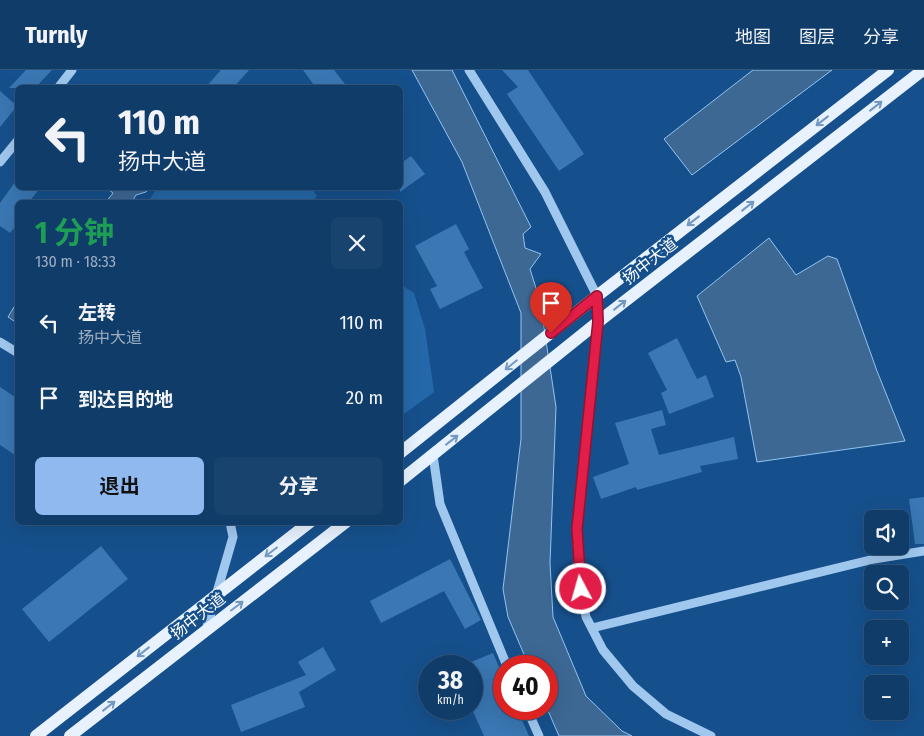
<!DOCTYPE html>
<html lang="zh">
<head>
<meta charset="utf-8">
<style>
  :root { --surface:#103c69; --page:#19436f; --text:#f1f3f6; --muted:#9cadc0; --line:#30567d; --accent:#90b9f0 }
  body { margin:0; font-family:"Fira Sans Condensed","Noto Sans SC",sans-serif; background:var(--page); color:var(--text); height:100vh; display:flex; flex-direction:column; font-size:19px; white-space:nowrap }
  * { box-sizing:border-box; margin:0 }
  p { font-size:16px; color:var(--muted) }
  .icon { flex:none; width:28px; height:28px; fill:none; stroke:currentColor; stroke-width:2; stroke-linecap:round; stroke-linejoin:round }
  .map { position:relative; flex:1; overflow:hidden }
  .side { position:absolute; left:15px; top:130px; width:388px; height:325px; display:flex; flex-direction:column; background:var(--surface); border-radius:8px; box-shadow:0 5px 20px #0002,0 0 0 1px var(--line) }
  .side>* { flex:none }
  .hud { position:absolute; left:15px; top:15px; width:388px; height:105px; border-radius:8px; box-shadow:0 5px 20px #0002,0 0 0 1px var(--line); background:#103c69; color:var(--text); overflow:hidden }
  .tools { position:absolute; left:864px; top:440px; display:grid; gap:10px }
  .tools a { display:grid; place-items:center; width:45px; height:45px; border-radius:8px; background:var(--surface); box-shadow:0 5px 20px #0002,0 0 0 1px var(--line); font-size:25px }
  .speed { position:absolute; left:418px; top:585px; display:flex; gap:10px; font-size:25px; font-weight:700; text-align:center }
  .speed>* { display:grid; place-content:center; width:65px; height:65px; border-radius:50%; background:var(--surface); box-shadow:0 5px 20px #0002,0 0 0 1px var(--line); line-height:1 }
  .speed small { font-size:12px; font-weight:400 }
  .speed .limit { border:8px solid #d22; background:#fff; color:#111 }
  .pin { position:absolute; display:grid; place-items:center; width:42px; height:42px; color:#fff; margin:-51px -21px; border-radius:50% 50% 50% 0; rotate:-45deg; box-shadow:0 0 5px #0007 }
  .pin .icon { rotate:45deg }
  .me { position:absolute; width:55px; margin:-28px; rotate:354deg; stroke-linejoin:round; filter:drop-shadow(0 0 4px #0008) }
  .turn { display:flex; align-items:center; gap:18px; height:105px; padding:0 20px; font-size:22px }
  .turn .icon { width:65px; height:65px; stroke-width:2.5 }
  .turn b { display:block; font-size:35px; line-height:42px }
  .round { display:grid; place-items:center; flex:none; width:52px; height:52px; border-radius:8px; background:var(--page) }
  .overview { display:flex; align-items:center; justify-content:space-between; height:85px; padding:0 20px }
  h1 { font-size:30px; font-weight:700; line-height:38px; color:#1e9e55 }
  .cta { display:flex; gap:10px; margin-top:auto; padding:10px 20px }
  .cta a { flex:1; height:58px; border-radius:8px; background:var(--accent); color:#111; font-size:20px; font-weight:700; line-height:58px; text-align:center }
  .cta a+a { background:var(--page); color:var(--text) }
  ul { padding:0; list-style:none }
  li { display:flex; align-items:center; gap:15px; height:75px; padding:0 20px }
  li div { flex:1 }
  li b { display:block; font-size:19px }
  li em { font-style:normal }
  header { display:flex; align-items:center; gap:30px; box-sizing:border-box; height:70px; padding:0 25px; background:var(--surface); border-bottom:1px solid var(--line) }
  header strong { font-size:24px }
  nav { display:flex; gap:28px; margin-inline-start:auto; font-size:18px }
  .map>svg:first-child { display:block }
  .green { fill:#2568a9 }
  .water { fill:#3d6894; stroke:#92c4f2 }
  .building { fill:#3a77b3 }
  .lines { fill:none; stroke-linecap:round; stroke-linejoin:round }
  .minor { stroke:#a0c8ef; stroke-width:9 }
  .major { stroke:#e8f2ff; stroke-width:12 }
  .oneway { stroke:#7499c0 }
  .route-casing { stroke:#92132f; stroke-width:12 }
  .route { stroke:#e11d48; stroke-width:9 }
  .labels { text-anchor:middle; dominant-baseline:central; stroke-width:5; stroke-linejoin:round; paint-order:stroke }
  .street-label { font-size:16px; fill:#fff; stroke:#16508c }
</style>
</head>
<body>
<header>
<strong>Turnly</strong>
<nav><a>地图</a><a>图层</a><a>分享</a></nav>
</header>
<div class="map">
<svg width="924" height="666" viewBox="0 0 924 666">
  <rect width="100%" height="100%" fill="#16508c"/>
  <!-- green -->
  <path class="green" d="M157 118H269L272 121 276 118H311L317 126 312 132H148Z
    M400 214 414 223 425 259 434 322 400 347Z"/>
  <!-- water -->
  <path class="water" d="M412 0H452L531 157 523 164 525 178 541 184 530 199 540 231 556 337 550 493 553 547 586 626 622 661 632 666H559L546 636V596H529L508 547 503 519 521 369V243L462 92Z
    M753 0H832L692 105 664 69Z
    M106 118H149L146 122 136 125 132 132H106L113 123Z
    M769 168 796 205 828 186 837 189 877 301 905 371 757 392 741 307 735 290 726 292 697 226Z
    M17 232V253L8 247Z"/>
  <!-- building -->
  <path class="building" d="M26 0H52L35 18H9Z
    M221 0H249L233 18H205Z
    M303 0H334L348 18H316Z
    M502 0H528L584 84 559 101 507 24 518 17Z
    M0 21 17 36 0 57Z
    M411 86 425 104 400 122V94Z
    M18 108V118H40L29 132H18V153L10 163 0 156V133Z
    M456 154 469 179 464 182 483 218 440 239 430 219 437 216 415 176Z
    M677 268 697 309 706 305 714 327 669 344 661 323 667 320 648 283Z
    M0 317 18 329V387L0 375Z
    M662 340 666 355 651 359 659 385 734 367 738 389 700 396 702 402 637 420 636 417 601 429 593 407 629 394 615 353Z
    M924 427V474H915L909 429Z
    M101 476 128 509 49 572 22 539Z
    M450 489 481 550 465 559 444 521 381 553 370 531Z
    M323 577 336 600 299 622 305 637 241 662 231 635 306 605 298 592Z
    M493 583 504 609V639H517L529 666H484L471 637V592Z"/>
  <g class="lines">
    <!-- minor -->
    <path class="minor" d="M469 0 545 122 597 226 598 252 577 459 578 506 586 547 603 580 633 616 666 644 711 666
      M58 18 72 0
      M0 92 18 70
      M0 272 18 283
      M433 385 440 434 507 596
      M592 558 874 489 924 481
      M206 560 233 467 230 452
      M527 639 539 666"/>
    <!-- major -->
    <path class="major" d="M400 383 597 226 888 0
      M400 411 598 252 923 0
      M36 666 310 452
      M70 666 346 452"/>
  </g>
  <!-- one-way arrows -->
  <defs><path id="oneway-shaft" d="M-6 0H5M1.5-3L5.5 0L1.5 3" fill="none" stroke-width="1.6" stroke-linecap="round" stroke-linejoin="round" transform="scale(1.25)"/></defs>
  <g class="oneway">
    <use href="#oneway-shaft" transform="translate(876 36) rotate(-38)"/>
    <use href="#oneway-shaft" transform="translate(822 51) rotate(142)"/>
    <use href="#oneway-shaft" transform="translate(748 136) rotate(-38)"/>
    <use href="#oneway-shaft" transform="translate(693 151) rotate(142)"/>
    <use href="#oneway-shaft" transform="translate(620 235) rotate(-38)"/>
    <use href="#oneway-shaft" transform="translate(511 295) rotate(141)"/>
    <use href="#oneway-shaft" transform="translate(452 370) rotate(-38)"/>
    <use href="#oneway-shaft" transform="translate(271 482) rotate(143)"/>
    <use href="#oneway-shaft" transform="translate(237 536) rotate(-37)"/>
    <use href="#oneway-shaft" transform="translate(143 582) rotate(142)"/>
    <use href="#oneway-shaft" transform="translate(109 636) rotate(-38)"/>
  </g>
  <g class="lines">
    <!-- route casing -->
    <g class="route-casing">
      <path id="route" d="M551 263 597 226 598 252 577 459 581 519"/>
    </g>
    <!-- route -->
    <use href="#route" class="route"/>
  </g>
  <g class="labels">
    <!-- street labels -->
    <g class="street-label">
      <text transform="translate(650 191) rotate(-38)">扬中大道</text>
      <text transform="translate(198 546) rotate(-38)">扬中大道</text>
    </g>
  </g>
</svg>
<div class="tools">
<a><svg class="icon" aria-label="sound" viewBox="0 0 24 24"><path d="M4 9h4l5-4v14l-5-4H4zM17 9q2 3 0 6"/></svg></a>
<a><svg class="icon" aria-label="search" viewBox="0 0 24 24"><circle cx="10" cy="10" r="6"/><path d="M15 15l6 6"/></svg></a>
<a>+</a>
<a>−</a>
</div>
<div class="speed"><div>38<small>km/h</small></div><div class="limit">40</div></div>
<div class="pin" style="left:551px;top:263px;background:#d93025"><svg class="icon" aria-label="arrive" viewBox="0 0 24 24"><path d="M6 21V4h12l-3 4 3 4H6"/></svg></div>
<svg class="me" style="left:581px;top:519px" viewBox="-20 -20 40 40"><circle r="17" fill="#e11d48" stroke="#fff" stroke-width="3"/><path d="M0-11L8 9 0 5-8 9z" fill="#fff"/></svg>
<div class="hud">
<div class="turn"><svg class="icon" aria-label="left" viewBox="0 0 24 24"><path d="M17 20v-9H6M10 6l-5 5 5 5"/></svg><div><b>110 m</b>扬中大道</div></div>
</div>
<section class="side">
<div class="overview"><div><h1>1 分钟</h1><p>130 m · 18:33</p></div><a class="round"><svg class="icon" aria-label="close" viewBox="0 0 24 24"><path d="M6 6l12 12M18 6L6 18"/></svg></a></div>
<ul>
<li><svg class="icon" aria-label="left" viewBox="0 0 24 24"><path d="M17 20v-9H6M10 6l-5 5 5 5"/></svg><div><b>左转</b><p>扬中大道</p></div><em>110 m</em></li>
<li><svg class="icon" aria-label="arrive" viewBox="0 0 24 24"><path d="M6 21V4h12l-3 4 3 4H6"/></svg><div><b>到达目的地</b></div><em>20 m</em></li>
</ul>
<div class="cta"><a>退出</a><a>分享</a></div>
</section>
</div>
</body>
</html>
